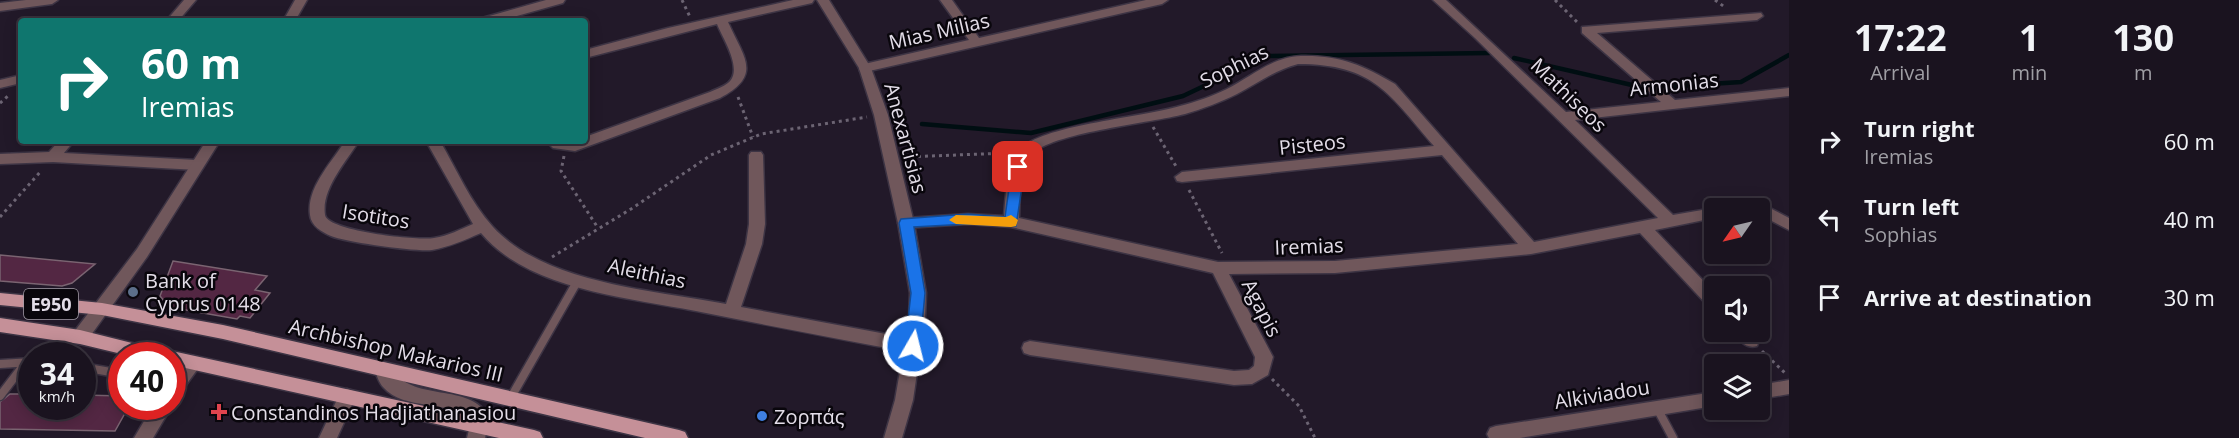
<!DOCTYPE html>
<html lang="en">
<head>
<meta charset="utf-8">
<style>
  :root { --surface:#1a131f; --page:#27202c; --text:#f1f3f6; --muted:#9f9ea4; --line:#38323d }
  body { margin:0; font-family:"Open Sans",sans-serif; background:var(--page); color:var(--text); height:100vh; display:flex; flex-direction:column; font-size:22px; white-space:nowrap }
  * { box-sizing:border-box; margin:0 }
  p { font-size:20px; color:var(--muted) }
  .icon { flex:none; width:33px; height:33px; fill:none; stroke:currentColor; stroke-width:2; stroke-linecap:round; stroke-linejoin:round }
  .map { position:relative; flex:1; overflow:hidden }
  .drawer { display:flex; flex-direction:column; background:var(--surface); width:450px }
  .drawer>* { flex:none }
  .banner { position:absolute; left:18px; top:18px; width:570px; height:126px; border-radius:6px; box-shadow:0 3px 15px #0003,0 0 0 2px var(--line); background:#0f766e; color:#fff; overflow:hidden }
  .needle { width:39px; rotate:236deg }
  .tools { position:absolute; left:1704px; top:198px; display:grid; gap:12px }
  .tools a { display:grid; place-items:center; width:66px; height:66px; border-radius:6px; background:var(--surface); box-shadow:0 3px 15px #0003,0 0 0 2px var(--line); font-size:30px }
  .speed { position:absolute; left:18px; top:342px; display:flex; gap:12px; font-size:30px; font-weight:700; text-align:center }
  .speed>* { display:grid; place-content:center; width:78px; height:78px; border-radius:50%; background:var(--surface); box-shadow:0 3px 15px #0003,0 0 0 2px var(--line); line-height:1 }
  .speed small { font-size:15px; font-weight:400 }
  .speed .limit { border:9px solid #d22; background:#fff; color:#111 }
  .pin { position:absolute; display:grid; place-items:center; width:51px; height:51px; color:#fff; margin:-26px; border-radius:12px; box-shadow:0 3px 9px #0006 }
  .me { position:absolute; width:66px; margin:-33px; rotate:8deg; stroke-linejoin:round; filter:drop-shadow(0 0 4px #0008) }
  .turn { display:flex; align-items:center; gap:21px; height:126px; padding:0 24px; font-size:27px }
  .turn .icon { width:78px; height:78px; stroke-width:2.5 }
  .turn b { display:block; font-size:42px; line-height:51px }
  .eta { display:flex; justify-content:space-evenly; align-items:center; height:102px; text-align:center }
  .eta b { font-size:36px; font-weight:700; line-height:42px }
  ul { padding:0; list-style:none }
  li { display:flex; align-items:center; gap:18px; height:78px; padding:0 24px }
  li div { flex:1 }
  li b { display:block; font-size:22px }
  li em { font-style:normal }
  main { display:flex; flex:1; min-height:0 }
  .map>svg:first-child { display:block }
  .lines { fill:none; stroke-linecap:round; stroke-linejoin:round }
  .stream { stroke:#000e12; stroke-width:4.5 }
  .building { fill:#532743; stroke:#7a6471; stroke-width:1.5 }
  .service-casing { stroke:#3d3444; stroke-width:11 }
  .minor-casing { stroke:#3d3444; stroke-width:3 }
  .tertiary-casing { stroke:#3d3444; stroke-width:3 }
  .primary-casing { stroke:#3d3444; stroke-width:3 }
  .path { stroke:#6c6473; stroke-width:3; stroke-dasharray:3 4; stroke-linecap:butt }
  .service { stroke:#70575b; stroke-width:8 }
  .minor { fill:#70575b; fill-rule:evenodd }
  .tertiary { fill:#70575b; fill-rule:evenodd }
  .primary { fill:#c59098; fill-rule:evenodd }
  .route { fill:#1a73e8; stroke:#114b97; stroke-width:1.5 }
  .slow { fill:#f59e0b }
  .service-dot { fill:#5c6f8a; stroke:#09060c; stroke-width:2 }
  .health-dot { fill:#e0444e; stroke:#09060c; stroke-width:2 }
  .shop-dot { fill:#3f7fe0; stroke:#09060c; stroke-width:2 }
  .labels { text-anchor:middle; dominant-baseline:central; stroke-width:5; stroke-linejoin:round; paint-order:stroke }
  .shield { fill:#09060c; stroke:#a29ca6; stroke-width:1.5 }
  .shield-label { font-size:18px; font-weight:bold; fill:#e3dde8 }
  .street-label { font-size:20px; fill:#e3dde8; stroke:#09060c }
  .poi-label { font-size:20px; fill:#e3dde8; stroke:#09060c; text-anchor:start }
</style>
</head>
<body>
<main>
<div class="map">
<svg width="1789" height="438" viewBox="0 0 1789 438">
  <rect width="100%" height="100%" fill="#221929"/>
  <g class="lines">
    <!-- stream -->
    <path class="stream" d="M1514 58 1645 88
      M1663 87 1741 82 1789 55
      M922 124 1031 133 1183 96 1267 56 1489 53"/>
  </g>
  <!-- building -->
  <path class="building" d="M0 255 95 264 72 283 62 286 0 281Z
    M173 261 267 276 255 290 270 293 250 318 240 316 237 319 169 307 160 296Z
    M10 394H32V406H82V395L122 396V406H129L115 431 0 429V402Z"/>
  <g class="lines">
    <!-- service casing -->
    <g class="service-casing">
      <path id="service" d="M0 364 32 362
        M82 367 122 374
        M0 396 26 362
        M510 399 578 280
        M1657 408 1673 438"/>
    </g>
    <!-- minor casing -->
    <g class="minor-casing">
      <path id="minor" d="M26 0H58L52 4 0 11V3Z
        M184 0H196L178 21H166Z
        M546 0H565L563 3 499 21H480L482 18Z
        M793 0H814L812 3 728 22C744 58 763 75 720 98L575 151 553 148 546 141H585V137L710 92C716 89 723 87 728 83 744 70 723 39 717 24L585 58V50L668 28Z
        M940 0H952L979 38 1146 0H1168L1162 4 865 72 860 71 859 68 860 65 969 40Z
        M1433 0H1446L1566 112 1661 102 1582 33V27L1761 13 1763 16 1757 20 1597 33 1675 100 1789 88V96L1575 120 1673 215 1714 208H1717H1714V218L1655 230 1714 292V308L1708 306 1640 233 1531 254 1335 273 1229 274 1273 357 1268 375 1252 384 1234 385 1030 355 1024 353 1022 348 1024 343 1030 341 1234 371 1249 370 1254 366 1255 357 1213 273 1011 227 968 224 906 228 901 227 898 223 901 219 906 218 968 214 1004 216C1006 195 1006 163 1023 147 1046 125 1144 117 1180 106 1195 102 1213 96 1227 89 1251 77 1272 57 1301 56 1339 55 1363 65 1395 84L1534 242 1658 218 1475 38ZM1298 64C1374 64 1389 94 1434 146L1182 172 1175 177 1177 181 1182 182 1442 155 1518 244 1335 261 1218 262 1019 218C1020 200 1018 165 1034 152 1059 132 1150 123 1185 114 1202 109 1221 102 1237 94 1258 83 1275 70 1298 64Z
        M21 75V83L0 88V80Z
        M59 141H74L64 153 197 160 204 165 197 170 53 162 0 164V154L49 152Z
        M345 141H359C346 162 321 189 325 215 327 231 418 241 434 238 448 236 461 229 473 224L426 141H440C457 170 470 202 493 227 545 284 654 290 726 304L746 244 749 224V155L751 152H761L763 155 765 224 762 244 741 307 913 339 919 341 921 346 919 351 913 353C844 340 775 327 706 313 636 298 530 292 481 233 465 240 449 247 432 250 417 252 345 242 331 236 322 232 311 226 310 215 306 188 332 162 345 141Z
        M1736 203 1766 206 1789 218V230L1760 215V208H1729L1731 204Z
        M1734 332H1752L1759 341 1757 346C1746 349 1739 341 1734 332Z
        M193 356 199 358 202 363 178 396 172 398C172 381 174 362 193 356Z
        M383 363 389 365C411 406 471 379 490 419L485 438H467L471 421C448 398 405 412 383 387 379 383 377 375 374 370L377 365Z
        M1789 380V394L1760 399V385Z
        M347 389 353 391 356 396 337 438H319L341 391Z
        M1714 392V406L1520 438H1489L1487 434 1490 428 1496 426Z
        M153 406H172L153 438H134Z"/>
    </g>
    <!-- tertiary casing -->
    <g class="tertiary-casing">
      <path id="tertiary" d="M295 0H307L295 21H283Z
        M817 0H829L871 68 888 115 914 223 926 293 925 318 913 400 902 438H884L895 400 909 318 910 293 898 223 874 115 859 68Z
        M206 141H220L147 257 86 342 80 344 74 342 72 337 74 332 137 249Z"/>
    </g>
    <!-- primary casing -->
    <g class="primary-casing">
      <path id="primary" d="M0 293 102 303 223 325 679 430 685 432 688 438H645L223 339 102 315 0 305Z
        M0 318 80 330 168 352 172 351 534 430 540 432 543 438H499L172 365V356H130L80 344 0 332Z"/>
    </g>
    <!-- path -->
    <path class="path" d="M682 0 690 17
      M1555 0 1577 22
      M1715 0 1726 8
      M738 97 753 137
      M0 103 8 96
      M1153 127 1177 168
      M564 156 561 171 598 228
      M904 157 1009 153
      M1189 190 1222 253
      M0 217 41 171
      M552 257 631 209 711 155 761 134 867 117
      M1762 351 1786 374
      M1272 379 1299 406 1315 438"/>
    <!-- service -->
    <use href="#service" class="service"/>
    <!-- minor -->
    <use href="#minor" class="minor"/>
    <!-- tertiary -->
    <use href="#tertiary" class="tertiary"/>
    <!-- primary -->
    <use href="#primary" class="primary"/>
  </g>
  <!-- route -->
  <path class="route" d="M1018 163 1025 167 1016 226 968 224 914 227 925 293 920 346 918 350 913 352 907 350 905 346 911 293 899 223 901 219 968 214 1005 217 1012 167Z"/>
  <!-- slow -->
  <path class="slow" d="M956 215 1006 217 1011 215 1018 220 1016 226 1011 227 956 224 949 220Z"/>
  <!-- markers -->
  <circle class="service-dot" cx="133" cy="292" r="6"/>
  <path class="health-dot" d="M216 403h6v6h6v6h-6v6h-6v-6h-6v-6h6z"/>
  <circle class="shop-dot" cx="762" cy="416" r="6"/>
  <g class="labels">
    <!-- shield labels -->
    <rect class="shield" x="24" y="289" width="54" height="30" rx="4.5"/>
    <g class="shield-label">
      <text x="51" y="304">E950</text>
    </g>
    <!-- street labels -->
    <g class="street-label">
      <text transform="translate(939 31) rotate(-13)">Mias Milias</text>
      <text transform="translate(1234 66) rotate(-26)">Sophias</text>
      <text transform="translate(1674 84) rotate(-6)">Armonias</text>
      <text transform="translate(1569 95) rotate(44)">Mathiseos</text>
      <text transform="translate(906 138) rotate(75)">Anexartisias</text>
      <text transform="translate(1312 144) rotate(-6)">Pisteos</text>
      <text transform="translate(376 216) rotate(9)">Isotitos</text>
      <text transform="translate(1309 246) rotate(-2)">Iremias</text>
      <text transform="translate(647 273) rotate(12)">Aleithias</text>
      <text transform="translate(1262 308) rotate(63)">Agapis</text>
      <text transform="translate(396 350) rotate(13)">Archbishop Makarios III</text>
      <text transform="translate(1602 394) rotate(-9)">Alkiviadou</text>
    </g>
    <!-- poi labels -->
    <g class="poi-label">
      <text x="145" y="280">Bank of<tspan x="145" dy="23">Cyprus 0148</tspan></text>
      <text x="231" y="412">Constandinos Hadjiathanasiou</text>
      <text x="774" y="416">Ζορπάς</text>
    </g>
  </g>
</svg>
<div class="tools">
<a><svg class="needle" viewBox="-14 -14 28 28"><path d="M0-13l5 13h-10z" fill="#e53935"/><path d="M0 13l5-13h-10z" fill="#9f9ea4"/></svg></a>
<a><svg class="icon" aria-label="sound" viewBox="0 0 24 24"><path d="M4 9h4l5-4v14l-5-4H4zM17 9q2 3 0 6"/></svg></a>
<a><svg class="icon" aria-label="layers" viewBox="0 0 24 24"><path d="M12 4l9 5-9 5-9-5zM3 14l9 5 9-5"/></svg></a>
</div>
<div class="speed"><div>34<small>km/h</small></div><div class="limit">40</div></div>
<div class="pin" style="left:1018px;top:167px;background:#d93025"><svg class="icon" aria-label="arrive" viewBox="0 0 24 24"><path d="M6 21V4h12l-3 4 3 4H6"/></svg></div>
<svg class="me" style="left:913px;top:346px" viewBox="-20 -20 40 40"><circle r="17" fill="#1a73e8" stroke="#fff" stroke-width="3"/><path d="M0-11L8 9 0 5-8 9z" fill="#fff"/></svg>
<div class="banner">
<div class="turn"><svg class="icon" aria-label="right" viewBox="0 0 24 24"><path d="M7 20v-9h11M14 6l5 5-5 5"/></svg><div><b>60 m</b>Iremias</div></div>
</div>
</div>
<section class="drawer">
<div class="eta">
<div><b>17:22</b><p>Arrival</p></div>
<div><b>1</b><p>min</p></div>
<div><b>130</b><p>m</p></div>
</div>
<ul>
<li><svg class="icon" aria-label="right" viewBox="0 0 24 24"><path d="M7 20v-9h11M14 6l5 5-5 5"/></svg><div><b>Turn right</b><p>Iremias</p></div><em>60 m</em></li>
<li><svg class="icon" aria-label="left" viewBox="0 0 24 24"><path d="M17 20v-9H6M10 6l-5 5 5 5"/></svg><div><b>Turn left</b><p>Sophias</p></div><em>40 m</em></li>
<li><svg class="icon" aria-label="arrive" viewBox="0 0 24 24"><path d="M6 21V4h12l-3 4 3 4H6"/></svg><div><b>Arrive at destination</b></div><em>30 m</em></li>
</ul>
</section>
</main>
</body>
</html>
